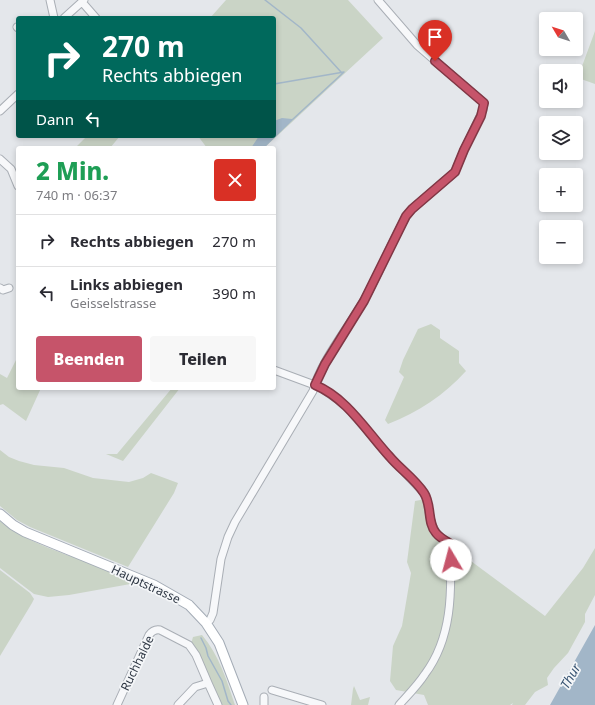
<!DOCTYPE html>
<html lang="de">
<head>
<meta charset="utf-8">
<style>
  :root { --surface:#fff; --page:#f7f7f7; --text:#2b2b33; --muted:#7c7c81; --line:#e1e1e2; --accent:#c6546a }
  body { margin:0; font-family:"Noto Sans",sans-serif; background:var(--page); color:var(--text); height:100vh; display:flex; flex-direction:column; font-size:15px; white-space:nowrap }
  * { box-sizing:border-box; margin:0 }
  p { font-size:13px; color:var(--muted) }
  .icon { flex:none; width:22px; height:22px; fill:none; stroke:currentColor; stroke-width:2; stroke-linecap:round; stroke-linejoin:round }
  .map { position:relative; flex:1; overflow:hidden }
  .details { position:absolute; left:16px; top:146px; width:260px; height:244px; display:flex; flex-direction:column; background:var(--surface); border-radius:4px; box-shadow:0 2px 6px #0003 }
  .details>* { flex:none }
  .guide { position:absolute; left:16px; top:16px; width:260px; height:122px; border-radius:4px; box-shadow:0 2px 6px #0003; background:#00695c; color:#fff; overflow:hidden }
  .needle { width:26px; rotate:309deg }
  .fabs { position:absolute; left:539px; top:12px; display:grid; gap:8px }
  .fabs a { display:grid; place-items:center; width:44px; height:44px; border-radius:4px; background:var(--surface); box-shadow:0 2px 6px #0003; font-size:20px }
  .pin { position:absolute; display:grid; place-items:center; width:34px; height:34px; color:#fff; margin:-41px -17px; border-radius:50% 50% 50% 0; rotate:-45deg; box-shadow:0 0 4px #0007 }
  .pin .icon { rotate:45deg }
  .me { position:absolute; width:44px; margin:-22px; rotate:352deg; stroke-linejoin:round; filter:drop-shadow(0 0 3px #0008) }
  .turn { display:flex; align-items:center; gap:14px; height:84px; padding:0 20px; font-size:18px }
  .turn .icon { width:52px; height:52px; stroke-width:2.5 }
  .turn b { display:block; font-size:28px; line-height:34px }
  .then { display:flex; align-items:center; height:38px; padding:0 20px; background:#0003; gap:8px; font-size:15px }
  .round { display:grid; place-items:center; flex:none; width:42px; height:42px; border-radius:4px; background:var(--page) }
  .overview { display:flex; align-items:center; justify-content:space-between; height:68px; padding:0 20px }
  h1 { font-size:24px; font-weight:800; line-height:30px; color:#1e9e55 }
  .cta { display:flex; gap:8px; margin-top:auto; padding:8px 20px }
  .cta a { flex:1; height:46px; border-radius:4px; background:var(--accent); color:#fff; font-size:16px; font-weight:800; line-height:46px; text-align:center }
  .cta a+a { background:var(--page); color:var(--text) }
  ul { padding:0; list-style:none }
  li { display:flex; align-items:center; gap:12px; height:52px; padding:0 20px; border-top:1px solid var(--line) }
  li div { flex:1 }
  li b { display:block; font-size:15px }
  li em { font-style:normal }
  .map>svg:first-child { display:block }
  .green { fill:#cad4c6 }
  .water { fill:#a2b6c8 }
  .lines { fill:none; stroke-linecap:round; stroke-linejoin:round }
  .stream { stroke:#a2b6c8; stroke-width:1.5 }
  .minor-casing { stroke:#a9aeb5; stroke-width:9 }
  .major-casing { stroke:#a4acb6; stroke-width:11 }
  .minor { stroke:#f7f8fa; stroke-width:7 }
  .major { stroke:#fff; stroke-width:9 }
  .route-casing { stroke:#813745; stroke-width:10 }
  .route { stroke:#c6546a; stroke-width:7 }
  .labels { text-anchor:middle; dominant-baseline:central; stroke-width:3.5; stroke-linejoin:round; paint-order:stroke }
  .street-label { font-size:12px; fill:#2d3643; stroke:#f4f6f8 }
  .water-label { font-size:13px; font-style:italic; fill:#3a5674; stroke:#f4f6f8 }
</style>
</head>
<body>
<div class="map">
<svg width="595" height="705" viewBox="0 0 595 705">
  <rect width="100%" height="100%" fill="#e4e7eb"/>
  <!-- green -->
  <path class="green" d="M226 0H348L383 38 264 148H207L198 136H274V18H210Z
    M595 31V84L581 79V69Z
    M87 136H120L110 148H75Z
    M431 324 440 330V338L459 351V363L466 371C444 395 419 412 388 424L385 420 404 377 399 372 403 360 418 329Z
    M18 356V388H41L26 421 3 404 0 405V374L7 378Z
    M172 388H180L123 461 106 454H117Z
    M0 450 9 457 19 461 34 465 64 468 93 478 129 482 143 478 151 473 178 483 174 493 128 567 30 527 17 520 0 506Z
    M426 499 433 531 446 543 449 552 450 589 448 611 444 629 433 656 434 661C452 628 453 591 452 554L453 549 456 550 545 616 583 568 595 548V595L585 614V622L568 653 554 668 547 678 548 685 535 692 525 705H512L513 703 510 705H428L424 695 396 690 390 681 393 646 402 626 411 573 407 562 415 501Z
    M0 521C39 552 92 559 136 583L69 595 48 597 34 594 0 568Z
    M0 570 30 593 34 599 32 603 0 656Z
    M202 635C219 655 227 681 235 705H220L191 644 193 637Z
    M354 686 360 700 370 697 368 705H351L353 689Z"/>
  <!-- water -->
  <path class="water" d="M282 118 292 119V121L264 148H251L259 136H274V121Z
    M595 625V705H550Z"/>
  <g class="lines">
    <!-- stream -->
    <path class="stream" d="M265 0 301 28 341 72
      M274 84 344 72
      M292 120 344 72
      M201 638 206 648 208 656 222 681 228 701 231 705"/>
    <!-- minor casing -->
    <g class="minor-casing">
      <path id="minor" d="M50 0 54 18
        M82 2 96 18
        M64 18 84 0
        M17 27 18 28
        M0 111 18 94
        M0 159 11 169 18 186
        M0 288 3 290 9 288
        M274 370 320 387 337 399 347 407 389 456 425 494C430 506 428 522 436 532 439 537 446 541 451 544L450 549C452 592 452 638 425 674 418 685 408 695 399 705
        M206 623 210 620 213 613 221 559 228 537 235 522 313 391C320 362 348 328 363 302 379 275 390 244 406 217L412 209 455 172 464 150 483 110 484 103 417 45 378 0
        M272 690 322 705
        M117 705 149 635C152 631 155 629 160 630L189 645 196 655 208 683
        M178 705 195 687 208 683 218 705
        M264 705V697"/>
    </g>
    <!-- major casing -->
    <g class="major-casing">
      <path id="major" d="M0 514 13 525 25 532 154 585 189 605 206 623 219 643 243 705"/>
    </g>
    <!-- minor -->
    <use href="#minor" class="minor"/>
    <!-- major -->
    <use href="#major" class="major"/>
  </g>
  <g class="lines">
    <!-- route casing -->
    <g class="route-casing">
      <path id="route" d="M435 61 484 103 481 116 464 150 455 172 412 209 406 216 364 301 325 364 315 385C347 398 367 432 390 457 400 469 415 479 424 493 432 505 427 523 436 533 440 538 446 541 451 544L450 549 451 560"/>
    </g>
    <!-- route -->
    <use href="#route" class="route"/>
  </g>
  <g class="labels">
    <!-- street labels -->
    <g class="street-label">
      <text transform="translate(146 584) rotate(25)">Hauptstrasse</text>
      <text transform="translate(137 663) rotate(-64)">Ruchhalde</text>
    </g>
    <!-- water labels -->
    <g class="water-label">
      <text transform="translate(570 676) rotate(-60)">Thur</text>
    </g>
  </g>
</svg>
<div class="fabs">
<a><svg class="needle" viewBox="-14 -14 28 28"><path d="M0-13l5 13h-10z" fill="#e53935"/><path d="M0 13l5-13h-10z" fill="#7c7c81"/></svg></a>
<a><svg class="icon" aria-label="sound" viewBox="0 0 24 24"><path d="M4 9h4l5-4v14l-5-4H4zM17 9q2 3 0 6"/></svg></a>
<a><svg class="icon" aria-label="layers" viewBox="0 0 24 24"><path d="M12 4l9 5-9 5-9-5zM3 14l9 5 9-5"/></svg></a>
<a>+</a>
<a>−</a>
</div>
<div class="pin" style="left:435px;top:61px;background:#d93025"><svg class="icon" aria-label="arrive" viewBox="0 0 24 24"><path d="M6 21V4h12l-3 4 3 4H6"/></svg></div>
<svg class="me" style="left:451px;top:560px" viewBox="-20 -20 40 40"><circle r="19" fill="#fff"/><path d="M0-13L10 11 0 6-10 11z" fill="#c6546a"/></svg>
<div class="guide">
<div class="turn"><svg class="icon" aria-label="right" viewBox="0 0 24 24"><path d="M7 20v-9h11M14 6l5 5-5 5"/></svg><div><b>270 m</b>Rechts abbiegen</div></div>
<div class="then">Dann<svg class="icon" aria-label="left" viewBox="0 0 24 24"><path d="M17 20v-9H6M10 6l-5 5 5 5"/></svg></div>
</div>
<section class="details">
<div class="overview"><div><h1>2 Min.</h1><p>740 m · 06:37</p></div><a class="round" style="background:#d93025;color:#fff"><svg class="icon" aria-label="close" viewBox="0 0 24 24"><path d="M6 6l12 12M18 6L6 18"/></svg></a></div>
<ul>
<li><svg class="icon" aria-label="right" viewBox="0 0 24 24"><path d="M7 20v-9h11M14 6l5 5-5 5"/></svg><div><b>Rechts abbiegen</b></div><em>270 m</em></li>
<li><svg class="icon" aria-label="left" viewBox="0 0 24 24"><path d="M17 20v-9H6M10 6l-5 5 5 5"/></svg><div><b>Links abbiegen</b><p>Geisselstrasse</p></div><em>390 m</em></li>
</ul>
<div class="cta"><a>Beenden</a><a>Teilen</a></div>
</section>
</div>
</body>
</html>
